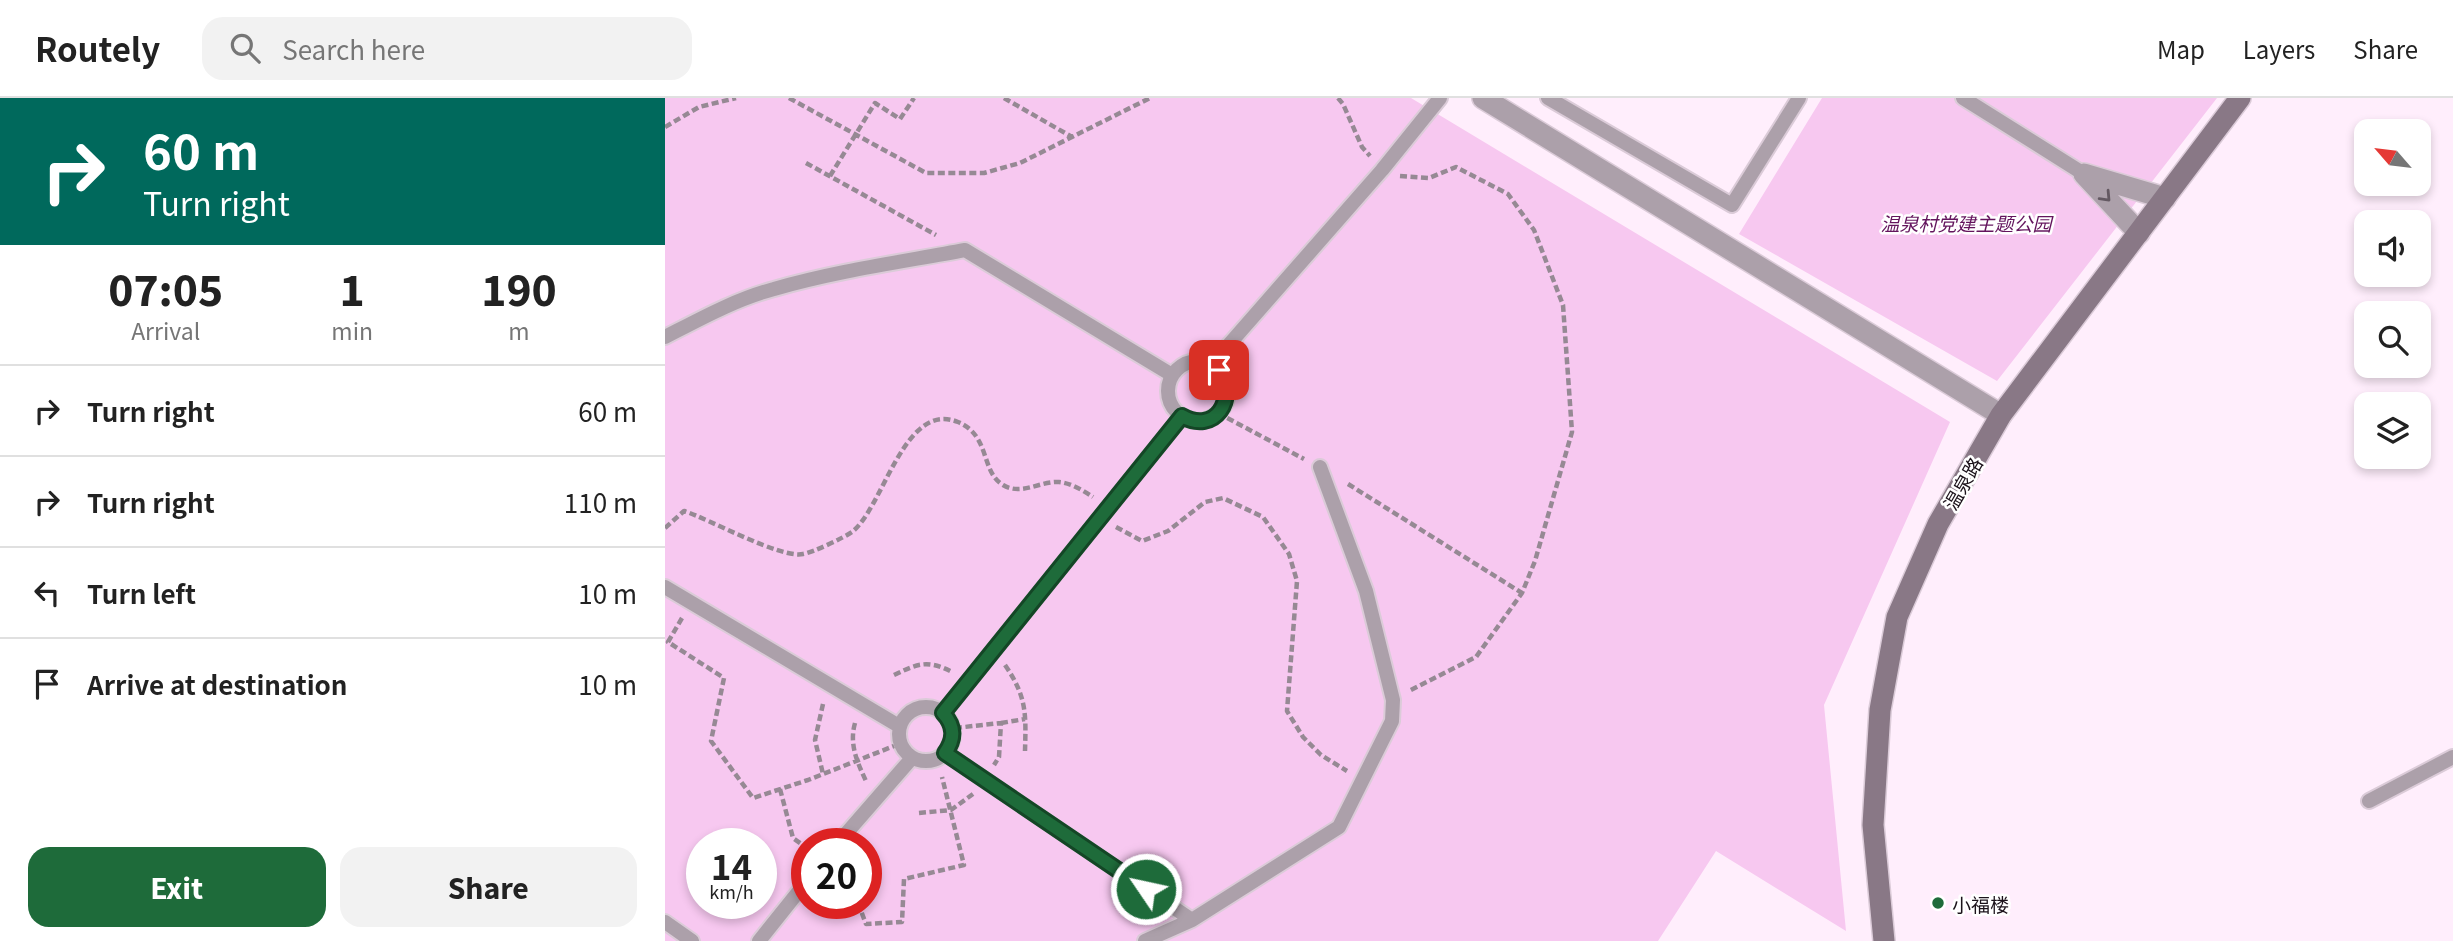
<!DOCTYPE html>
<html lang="en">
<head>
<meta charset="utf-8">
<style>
  :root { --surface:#fff; --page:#f2f2f2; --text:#222; --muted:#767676; --line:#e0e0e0; --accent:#1e6b3a }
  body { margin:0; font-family:Georgia,"Noto Sans SC",serif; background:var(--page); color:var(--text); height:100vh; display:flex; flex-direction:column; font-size:26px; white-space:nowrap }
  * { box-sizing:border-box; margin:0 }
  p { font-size:23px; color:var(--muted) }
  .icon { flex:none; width:38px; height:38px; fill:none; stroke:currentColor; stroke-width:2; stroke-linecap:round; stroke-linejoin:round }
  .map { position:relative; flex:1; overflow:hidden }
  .sheet { display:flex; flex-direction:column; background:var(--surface); width:665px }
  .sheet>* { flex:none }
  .top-card { background:#00695c; color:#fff; overflow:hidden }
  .needle { width:46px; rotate:298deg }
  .tools { position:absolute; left:1689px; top:21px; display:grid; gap:14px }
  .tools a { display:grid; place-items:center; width:77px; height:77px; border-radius:14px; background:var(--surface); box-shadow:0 4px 10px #0003; font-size:35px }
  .speed { position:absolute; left:21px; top:730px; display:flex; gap:14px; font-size:35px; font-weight:700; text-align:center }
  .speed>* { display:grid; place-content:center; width:91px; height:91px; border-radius:50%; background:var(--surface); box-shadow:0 4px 10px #0003; line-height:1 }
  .speed small { font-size:18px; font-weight:400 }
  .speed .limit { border:10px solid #d22; background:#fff; color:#111 }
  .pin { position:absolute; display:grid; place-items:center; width:60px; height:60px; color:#fff; margin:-30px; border-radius:14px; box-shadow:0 4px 10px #0006 }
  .me { position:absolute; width:77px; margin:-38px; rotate:304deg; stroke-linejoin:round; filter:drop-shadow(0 0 5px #0008) }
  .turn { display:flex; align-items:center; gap:24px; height:147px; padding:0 28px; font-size:32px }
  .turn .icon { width:91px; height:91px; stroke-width:2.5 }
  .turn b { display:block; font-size:49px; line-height:60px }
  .eta { display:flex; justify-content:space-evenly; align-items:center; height:119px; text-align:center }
  .eta b { font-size:42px; font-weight:800; line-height:49px }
  .cta { display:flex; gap:14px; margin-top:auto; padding:14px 28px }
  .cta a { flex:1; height:80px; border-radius:21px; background:var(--accent); color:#fff; font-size:28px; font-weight:800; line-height:80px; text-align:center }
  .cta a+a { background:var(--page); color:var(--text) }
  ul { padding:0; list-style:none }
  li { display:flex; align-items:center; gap:21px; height:91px; padding:0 28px; border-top:2px solid var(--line) }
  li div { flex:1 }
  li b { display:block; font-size:26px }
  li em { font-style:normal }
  header { display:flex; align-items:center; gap:42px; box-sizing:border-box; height:98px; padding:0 35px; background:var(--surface); border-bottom:2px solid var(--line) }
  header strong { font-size:33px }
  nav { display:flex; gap:38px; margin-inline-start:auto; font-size:24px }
  .search { width:490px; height:63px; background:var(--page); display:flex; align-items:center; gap:18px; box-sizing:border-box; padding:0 24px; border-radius:21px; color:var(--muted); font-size:26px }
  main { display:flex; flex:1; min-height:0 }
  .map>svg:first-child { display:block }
  .green { fill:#f7c8f0; fill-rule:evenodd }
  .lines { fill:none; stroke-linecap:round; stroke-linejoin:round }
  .service-casing { stroke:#dbcbd8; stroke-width:18 }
  .minor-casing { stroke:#dbcbd8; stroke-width:24 }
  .tertiary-casing { stroke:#dbcbd8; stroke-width:24 }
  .secondary-casing { stroke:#dbcbd8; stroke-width:24 }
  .path { stroke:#968994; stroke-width:4.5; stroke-dasharray:7 3.5; stroke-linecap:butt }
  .service { stroke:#aca0aa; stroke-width:14 }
  .minor { stroke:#aca0aa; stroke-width:21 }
  .tertiary { stroke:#aca0aa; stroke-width:21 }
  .secondary { stroke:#897886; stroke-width:21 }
  .oneway { stroke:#645962 }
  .route-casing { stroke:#144626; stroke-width:18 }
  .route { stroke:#1e6b3a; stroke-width:12 }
  .poi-dot { fill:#1e6b3a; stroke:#fff; stroke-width:2.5 }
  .labels { text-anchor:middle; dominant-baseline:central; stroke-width:5; stroke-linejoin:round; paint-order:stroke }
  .park-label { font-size:19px; font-style:italic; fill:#63145d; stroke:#fff }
  .street-label { font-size:19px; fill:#1b121a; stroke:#fff }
  .poi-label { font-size:19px; fill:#1b121a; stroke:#fff; text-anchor:start }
</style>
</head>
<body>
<header>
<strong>Routely</strong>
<div class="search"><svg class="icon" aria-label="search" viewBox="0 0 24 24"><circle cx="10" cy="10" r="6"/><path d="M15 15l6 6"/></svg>Search here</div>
<nav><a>Map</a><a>Layers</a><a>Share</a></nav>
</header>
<main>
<section class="sheet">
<div class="top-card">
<div class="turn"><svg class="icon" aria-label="right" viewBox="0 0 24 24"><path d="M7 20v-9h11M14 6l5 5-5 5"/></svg><div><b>60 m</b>Turn right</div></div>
</div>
<div class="eta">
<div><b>07:05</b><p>Arrival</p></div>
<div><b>1</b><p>min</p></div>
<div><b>190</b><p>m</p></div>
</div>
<ul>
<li><svg class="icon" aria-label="right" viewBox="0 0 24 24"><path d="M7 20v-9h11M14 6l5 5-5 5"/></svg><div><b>Turn right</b></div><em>60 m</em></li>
<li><svg class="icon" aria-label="right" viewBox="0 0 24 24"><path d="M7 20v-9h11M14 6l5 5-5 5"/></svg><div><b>Turn right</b></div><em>110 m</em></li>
<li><svg class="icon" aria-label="left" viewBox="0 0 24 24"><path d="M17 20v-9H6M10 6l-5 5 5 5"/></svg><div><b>Turn left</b></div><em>10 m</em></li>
<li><svg class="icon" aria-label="arrive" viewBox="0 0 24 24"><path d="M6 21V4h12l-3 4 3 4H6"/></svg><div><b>Arrive at destination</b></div><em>10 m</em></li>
</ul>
<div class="cta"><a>Exit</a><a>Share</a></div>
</section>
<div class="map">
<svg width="1788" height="843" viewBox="0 0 1788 843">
  <rect width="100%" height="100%" fill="#ffeefc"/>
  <!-- green -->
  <path class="green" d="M0 0H746L1285 324 1159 607 1181 833 1051 753 993 843H0ZM37 746H96V805H37ZM142 746H201V805H142Z
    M1157 0H1552L1332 283 1074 136Z"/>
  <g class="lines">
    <!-- service casing -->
    <g class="service-casing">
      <path id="service" d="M883 0 1067 107 1134 0
        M1298 0 1419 76
        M0 239C35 221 71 201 109 191 171 173 236 164 300 152L507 277
        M503 293a30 30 0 1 1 60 0a30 30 0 1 1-60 0Z
        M546 267 717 72 775 0
        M0 489 234 628
        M234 636a27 27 0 1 1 54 0a27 27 0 1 1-54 0Z
        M278 615 517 318
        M280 655 527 822
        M1704 703 1788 659
        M172 746 247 660
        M0 824 27 843
        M94 843 142 783
        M480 843 527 822 674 729 727 623 728 602 701 493 655 369"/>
    </g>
    <!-- minor casing -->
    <g class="minor-casing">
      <path id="minor" d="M1474 135 1419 76 1500 100"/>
    </g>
    <!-- tertiary casing -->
    <g class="tertiary-casing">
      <path id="tertiary" d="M818 0 1336 317"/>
    </g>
    <!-- secondary casing -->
    <g class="secondary-casing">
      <path id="secondary" d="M1219 843 1208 727 1215 612 1232 519 1273 426 1336 317 1575 0"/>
    </g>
    <!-- path -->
    <path class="path" d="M124 0 261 75H319L355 65 407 39
      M339 0 407 39 485 0
      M673 0 678 6 697 49 705 58
      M0 29 34 9 71 0
      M141 65 271 137
      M165 78 210 5 235 21 249 0
      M735 78 764 80 791 69 843 96 869 132 898 207 907 334 870 463 857 495 811 559 744 593
      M553 315 639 361
      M683 386 857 495
      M451 429 477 443 503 433 540 404 558 400 598 419 624 456 632 483 622 613 638 639 656 657 682 673
      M0 430 19 413C44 421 116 461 138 456 149 454 178 440 187 434 219 409 239 302 293 324 326 338 315 373 338 387 356 398 375 383 394 384 406 385 419 393 428 399
      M17 520 3 544 59 580 46 643 88 700 143 682 229 648
      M340 567C362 599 361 616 360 653
      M229 577C252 566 262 561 287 574
      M158 606 150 642 158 676
      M190 625C184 646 192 664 201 683
      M336 625 360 621
      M290 630 336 625 334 659 329 667
      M115 691 128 740 142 750
      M254 715 286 712 308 696
      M193 805 201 826 237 824 239 781 299 767 277 679"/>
    <!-- service -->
    <use href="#service" class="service"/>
    <!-- minor -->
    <use href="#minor" class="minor"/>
    <!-- tertiary -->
    <use href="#tertiary" class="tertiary"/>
    <!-- secondary -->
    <use href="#secondary" class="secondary"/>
  </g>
  <!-- one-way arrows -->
  <defs><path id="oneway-chevron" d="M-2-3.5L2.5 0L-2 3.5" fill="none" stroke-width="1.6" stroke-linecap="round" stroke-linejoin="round" transform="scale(1.75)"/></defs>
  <use class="oneway" href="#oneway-chevron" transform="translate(1441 99) rotate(47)"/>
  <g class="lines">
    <!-- route casing -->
    <g class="route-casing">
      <path id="route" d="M481 791 280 655C290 641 290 628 278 615L517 318C550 337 573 301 554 272"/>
    </g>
    <!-- route -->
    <use href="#route" class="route"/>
  </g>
  <!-- markers -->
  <circle class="poi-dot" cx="1273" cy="805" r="7"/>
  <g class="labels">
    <!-- park labels -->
    <g class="park-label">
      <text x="1301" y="124">温泉村党建主题公园</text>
    </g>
    <!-- street labels -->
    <g class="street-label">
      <text transform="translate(1297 385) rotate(-60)">温泉路</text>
    </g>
    <!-- poi labels -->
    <g class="poi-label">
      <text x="1287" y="805">小福楼</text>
    </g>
  </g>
</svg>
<div class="tools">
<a><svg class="needle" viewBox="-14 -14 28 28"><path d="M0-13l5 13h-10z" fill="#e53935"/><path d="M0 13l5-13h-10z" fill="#767676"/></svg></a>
<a><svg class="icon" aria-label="sound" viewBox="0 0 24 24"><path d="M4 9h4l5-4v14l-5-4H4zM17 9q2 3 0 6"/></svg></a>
<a><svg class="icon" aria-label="search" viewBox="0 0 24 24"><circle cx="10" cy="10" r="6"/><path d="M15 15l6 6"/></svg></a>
<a><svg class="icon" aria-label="layers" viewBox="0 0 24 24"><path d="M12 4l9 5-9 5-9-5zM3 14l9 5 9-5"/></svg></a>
</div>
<div class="speed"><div>14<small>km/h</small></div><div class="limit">20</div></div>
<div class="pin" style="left:554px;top:272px;background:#d93025"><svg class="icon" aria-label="arrive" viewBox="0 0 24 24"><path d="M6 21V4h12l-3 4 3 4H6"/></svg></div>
<svg class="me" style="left:481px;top:791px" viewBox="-20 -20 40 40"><circle r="17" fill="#1e6b3a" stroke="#fff" stroke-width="3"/><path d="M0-11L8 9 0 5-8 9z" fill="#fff"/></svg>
</div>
</main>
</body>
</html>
